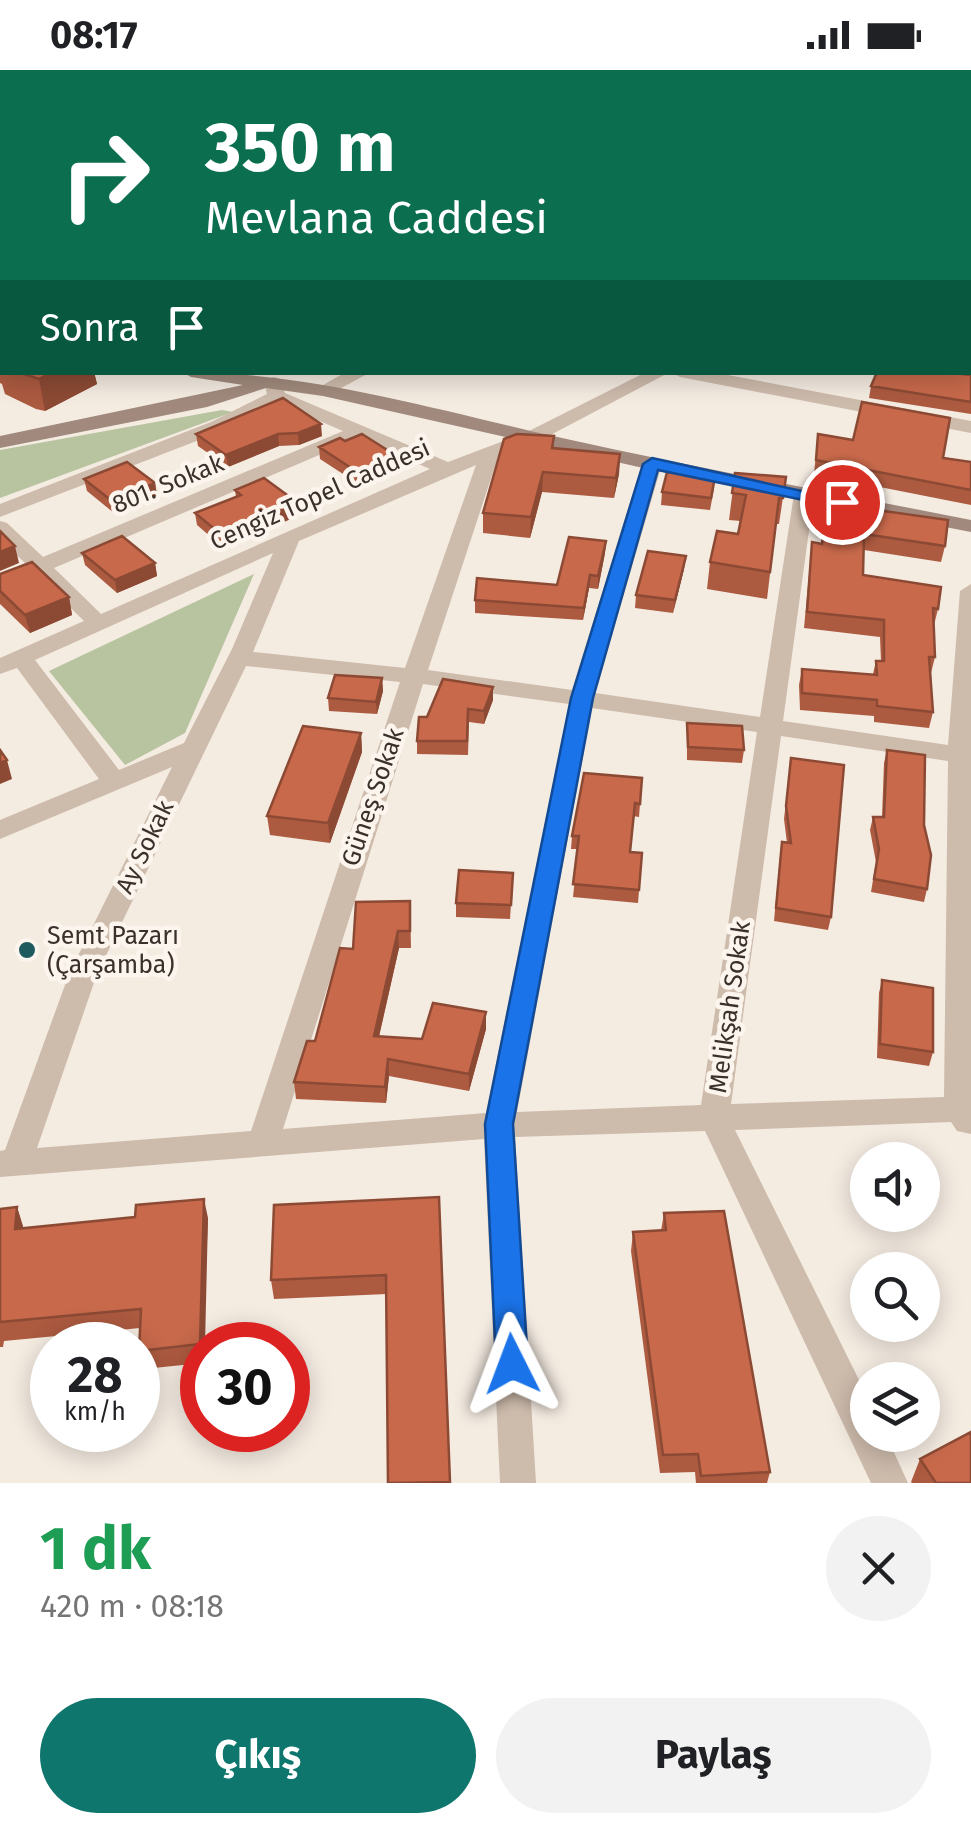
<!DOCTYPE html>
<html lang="tr">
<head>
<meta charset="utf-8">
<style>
  :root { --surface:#fff; --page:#f2f2f2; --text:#202124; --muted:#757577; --accent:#0f766e }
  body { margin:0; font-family:"Fira Sans",sans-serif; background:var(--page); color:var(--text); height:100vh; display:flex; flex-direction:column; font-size:38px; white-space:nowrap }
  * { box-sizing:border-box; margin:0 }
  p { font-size:32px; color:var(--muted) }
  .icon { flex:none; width:55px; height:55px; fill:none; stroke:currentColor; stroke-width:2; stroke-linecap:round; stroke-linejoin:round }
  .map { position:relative; height:1413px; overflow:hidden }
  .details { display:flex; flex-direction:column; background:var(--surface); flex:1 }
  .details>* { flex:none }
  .guide { position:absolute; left:0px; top:0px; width:972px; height:305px; box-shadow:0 5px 25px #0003; background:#0b6e4f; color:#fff; overflow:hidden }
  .fabs { position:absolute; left:850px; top:1072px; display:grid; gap:20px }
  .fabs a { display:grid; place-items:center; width:90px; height:90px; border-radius:50%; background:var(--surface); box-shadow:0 5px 25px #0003; font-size:50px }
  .speed { position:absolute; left:30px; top:1252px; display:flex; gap:20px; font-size:50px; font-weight:700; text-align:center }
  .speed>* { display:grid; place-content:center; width:130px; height:130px; border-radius:50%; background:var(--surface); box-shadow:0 5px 25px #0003; line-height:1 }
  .speed small { font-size:25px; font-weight:400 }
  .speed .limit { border:15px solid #d22; background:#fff; color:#111 }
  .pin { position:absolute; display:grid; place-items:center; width:85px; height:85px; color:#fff; margin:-42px; border:5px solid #fff; border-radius:50%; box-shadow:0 2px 10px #0007 }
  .me { position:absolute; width:110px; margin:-55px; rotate:357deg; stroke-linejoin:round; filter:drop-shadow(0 0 8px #0008) }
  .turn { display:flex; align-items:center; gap:35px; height:210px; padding:0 40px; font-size:45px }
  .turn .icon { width:130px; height:130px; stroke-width:2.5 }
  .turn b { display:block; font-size:70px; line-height:85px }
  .then { display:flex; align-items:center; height:95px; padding:0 40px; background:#0003; gap:20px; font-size:38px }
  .round { display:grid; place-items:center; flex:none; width:105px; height:105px; border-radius:52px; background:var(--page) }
  .overview { display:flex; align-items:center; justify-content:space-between; height:170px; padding:0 40px }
  h1 { font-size:60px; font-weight:700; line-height:75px; color:#1e9e55 }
  .primary-button { display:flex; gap:20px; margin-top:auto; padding:20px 40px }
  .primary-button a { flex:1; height:115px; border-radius:60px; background:var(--accent); color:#fff; font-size:40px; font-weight:700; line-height:115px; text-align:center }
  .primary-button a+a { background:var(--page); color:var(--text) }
  .status { display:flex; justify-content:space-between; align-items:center; height:70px; padding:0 50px; background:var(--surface); direction:ltr }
  .status svg { height:28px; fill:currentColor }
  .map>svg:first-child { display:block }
  .green { fill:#b8c4a0 }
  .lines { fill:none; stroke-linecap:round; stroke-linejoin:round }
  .street { fill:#cdbbac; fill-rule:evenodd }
  .secondary { fill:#a18a7d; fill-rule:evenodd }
  .wall { fill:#ac5a40 }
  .shaded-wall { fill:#8c4a34 }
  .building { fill:#c8694b; stroke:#8c4a34; stroke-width:2.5 }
  .route { fill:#1a73e8; stroke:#114b97; stroke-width:2.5 }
  .poi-dot { fill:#1f5a5e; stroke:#fbf5ee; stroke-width:4 }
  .labels { text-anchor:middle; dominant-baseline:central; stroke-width:9; stroke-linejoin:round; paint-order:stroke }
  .street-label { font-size:25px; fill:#3b302b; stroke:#fbf5ee }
  .poi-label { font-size:25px; fill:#3b302b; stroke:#fbf5ee; text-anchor:start }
</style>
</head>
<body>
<div class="status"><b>08:17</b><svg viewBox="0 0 49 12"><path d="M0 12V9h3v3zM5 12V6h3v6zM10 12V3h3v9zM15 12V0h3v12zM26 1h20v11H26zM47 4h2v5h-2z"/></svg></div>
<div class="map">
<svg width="971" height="1413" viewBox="0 0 971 1413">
  <rect width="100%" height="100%" fill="#f4ebe1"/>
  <!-- green -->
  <path class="green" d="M222 340 233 342 0 428V380Z
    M254 504 185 663 125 695 49 601Z"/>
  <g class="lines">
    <!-- street -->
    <path class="street" d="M612 0H637L639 2H614Z
      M970 115H971V125H970Z
      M971 149V159L970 160V150Z
      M346 302H371L330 324H316L314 320Z
      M646 302H670L541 370 498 387 428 600 572 620 642 394 652 388 662 394 595 623 760 647 794 424 804 418 814 424 783 651 948 675 960 521 971 514V1064L957 1061 951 1052 735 1060 868 1328V1365H886L908 1413H871L705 1061 515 1067 536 1413H500L484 1069 0 1107V1081L5 1080 69 904 172 697 0 769V750L99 709 17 598 0 604V588L84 551 37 505 0 520V505L26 494 0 469V451L7 453 43 487 343 361 278 333 225 360 0 447V434L211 352 267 324 264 312 273 307 279 308 285 323 448 392 527 362ZM359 368 430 399 101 544 54 498ZM476 395 405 598 253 582 299 471ZM273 483 232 579 184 673 119 700 35 590ZM246 596 400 612 251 1061 37 1078 97 904ZM423 614 569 634 486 1043 283 1059ZM592 638 757 662 701 1035 517 1042ZM781 666 948 691 944 1027 731 1034Z
      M671 302H712L971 351V363L680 307Z"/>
    <!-- secondary -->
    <path class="secondary" d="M0 12H2V20H0Z
      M970 60H971V68H970Z
      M0 189 2 190V200L0 199Z
      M0 208 2 209V219L0 218Z
      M182 302C311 302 437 340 562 368 698 398 835 423 971 450V462L652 400 323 326 266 318 207 337 0 378V366L243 315 191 307Z"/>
  </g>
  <!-- wall -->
  <path class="wall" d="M0 63H2V183L0 182Z
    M0 232 2 233V302H94L97 314 45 341 36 339 5 324 2 314 0 313Z
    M964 304 971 305V344L869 328 871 316Z
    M248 342 322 366 299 375 279 376 228 397 198 376 196 364Z
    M818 364 971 392V435L814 404Z
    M554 366V378L620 384 619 404 614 428 542 422 530 468 483 463V443Z
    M319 377 400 400 363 417 320 389Z
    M735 403 786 407 779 454H776L767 529 707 519 710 492 738 464 741 451 729 450Z
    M84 409 155 413 157 425 114 443 87 421Z
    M714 419 710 440 661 435 662 422Z
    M235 420 298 433 299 445 225 479 197 455 195 443 236 427Z
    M827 433 945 476 941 492 864 480 863 505 938 539 934 555 935 587 931 603 933 642 929 658 874 652V646L800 640 799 615 802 599 873 604 876 591H881L880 567 804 558 812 472 822 474Z
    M606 471 605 483 598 519 589 518 583 550 475 543V530L557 515Z
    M82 483 155 493 157 506 117 523 85 495Z
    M684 499 673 543 635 538 636 525Z
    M0 503 69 527 72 545 30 563 0 534Z
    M382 608 383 621 377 644 329 641 328 628Z
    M493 617V630L484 654 469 652 468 685 417 684V671L427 647Z
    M687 653 744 680 742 693 687 690Z
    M361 663 362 682 330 773 270 765 267 746Z
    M887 680 924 755 927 819 924 832 871 822 876 792 870 760 873 747H882L884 693Z
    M791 688 831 847 828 860 774 851 780 786 782 772 787 773 784 749Z
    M642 708 639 747 633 746 630 782 642 783 638 833 573 827 578 779H571L572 766Z
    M513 803 510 849 456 847V833Z
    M410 831 411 878H399L379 967 422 969 486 959 469 1021 389 1006 386 1033 296 1029 294 1012 315 971 353 879Z
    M882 910 933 982 929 996 877 988 879 923Z
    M439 1127 387 1224 274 1229 271 1210Z
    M17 1137 23 1158 208 1148 202 1293 144 1299 139 1281 140 1258 4 1271 3 1277H0V1139Z
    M664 1143 770 1402 767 1413H696L695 1402 660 1403 631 1181 633 1162 661 1161Z
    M920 1389 971 1413H912L911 1412Z"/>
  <!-- shaded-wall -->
  <path class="shaded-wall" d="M52 302H94L97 314 45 341 39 309Z
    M321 354 322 366 299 375 298 363Z
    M278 364 279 376 228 397 226 385Z
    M620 384 619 404 614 428 616 408Z
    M400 388V400L363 417 362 405Z
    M543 402 542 422 530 468 531 447Z
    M155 413 157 425 114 443 112 431Z
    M298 433 299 445 225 479 223 466Z
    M606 471 605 483 598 519V506Z
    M15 476 19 493 0 501V482Z
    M686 486 684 499 673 543 675 530Z
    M155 493 157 506 117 523 115 510Z
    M590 505 589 518 583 550 584 538Z
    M69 527 72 545 30 563 25 545Z
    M382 608 383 621 377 644 376 632Z
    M493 617V630L484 654V641Z
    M361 663 362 682 330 773 328 753Z
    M7 690 12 709 0 714V693Z
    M398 861 399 878 375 983 374 966Z
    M486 942V959L469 1021V1004Z
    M388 989 389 1006 386 1033 385 1017Z
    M204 1129 208 1148 205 1275H202V1284L200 1274Z
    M17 1137 23 1156 21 1178 15 1159Z"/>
  <!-- building -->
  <path class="building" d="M0 63H2V166L0 165Z
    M0 232 2 233V287L0 286Z
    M18 302H52L39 309Z
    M877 302H963L962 304 971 305V332L871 316Z
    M283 328 321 354 298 363 278 364 226 385 196 364Z
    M862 332 950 348 943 388 971 392V420L816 390 818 364 853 370Z
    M362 364 400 388 362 405 319 377 340 368 345 371Z
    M517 364 554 366 552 378 620 384 616 408 543 402 531 447 483 443 504 369Z
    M127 392 155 413 112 431 84 409Z
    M667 402 715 407 711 428 662 422Z
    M735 403 786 407 783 428H779L770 502 710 492 717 461 738 464 746 425 732 423Z
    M264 408 298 433 223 466 195 443 241 425 235 420Z
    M827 433 948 450 945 476 864 464 863 505 941 517 938 539 933 538 935 587H929L933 642 877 636V630L802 623V599L877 605 876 591H884V550L807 542 812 472 822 474Z
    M0 461 15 476 0 482Z
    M122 466 155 493 115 510 82 483Z
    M569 467 606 471 598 506 590 505 584 538 475 530 477 508 557 515Z
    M648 481 686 486 675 530 636 525Z
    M32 492 69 527 25 545 0 521V504Z
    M335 605 382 608 376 632 328 628Z
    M443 609 493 617 484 641 468 639 467 671H417L419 647H427Z
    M687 653 742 656 744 680 688 677Z
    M303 656 361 663 328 753 267 746Z
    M0 680 7 690 0 693Z
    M887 680 925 685 924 755 931 785 927 819 874 809 879 779 873 747H884Z
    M791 688 844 695 831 847 776 838 782 772 791 773 786 736Z
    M584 703 642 708 640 734 635 733 630 782 642 783 639 820 573 814 579 766H572Z
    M459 800 513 803 511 835 456 833Z
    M410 831V861H398L374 966 422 969 433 933 486 942 469 1004 388 989 385 1017 294 1012 307 971H315L340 878 353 879 356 832Z
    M882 910 933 918V982L880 974Z
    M439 1127 450 1412 388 1413 386 1205 271 1210 274 1135Z
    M204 1129 200 1274 139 1281 141 1239 0 1252V1139L17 1137 15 1159 135 1147 136 1135Z
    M724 1141 770 1402 701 1406 698 1384 663 1385 633 1162 666 1160 664 1143Z
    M971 1362V1413H936L920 1389Z"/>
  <!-- route -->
  <path class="route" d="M652 388 852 432 842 438 658 400 593 628 513 1054 528 1294 523 1304 512 1308 501 1304 496 1294 485 1054 571 628 643 394Z"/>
  <!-- markers -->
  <circle class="poi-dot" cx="27" cy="880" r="10"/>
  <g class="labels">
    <!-- street labels -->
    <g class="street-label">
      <text transform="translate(168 414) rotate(-22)">801. Sokak</text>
      <text transform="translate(320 425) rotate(-24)">Cengiz Topel Caddesi</text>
      <text transform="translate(373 727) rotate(-71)">Güneş Sokak</text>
      <text transform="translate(145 777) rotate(-64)">Ay Sokak</text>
      <text transform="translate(730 937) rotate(-82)">Melikşah Sokak</text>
    </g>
    <!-- poi labels -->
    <g class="poi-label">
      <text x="47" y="866">Semt Pazarı<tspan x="47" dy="29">(Çarşamba)</tspan></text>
    </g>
  </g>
</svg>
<div class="fabs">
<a><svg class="icon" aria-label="sound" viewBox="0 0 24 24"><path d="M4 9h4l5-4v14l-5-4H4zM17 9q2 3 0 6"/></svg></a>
<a><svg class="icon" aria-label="search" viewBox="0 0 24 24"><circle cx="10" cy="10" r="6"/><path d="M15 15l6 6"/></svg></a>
<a><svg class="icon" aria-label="layers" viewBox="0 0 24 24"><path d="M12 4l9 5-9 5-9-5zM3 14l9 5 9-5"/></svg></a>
</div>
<div class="speed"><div>28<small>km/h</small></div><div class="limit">30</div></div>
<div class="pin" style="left:842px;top:432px;background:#d93025"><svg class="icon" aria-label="arrive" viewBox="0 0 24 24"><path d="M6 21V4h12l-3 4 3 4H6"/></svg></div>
<svg class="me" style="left:512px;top:1294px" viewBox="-20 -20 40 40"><path d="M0-17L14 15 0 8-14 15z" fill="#1a73e8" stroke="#fff" stroke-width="4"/></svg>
<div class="guide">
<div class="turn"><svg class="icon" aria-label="right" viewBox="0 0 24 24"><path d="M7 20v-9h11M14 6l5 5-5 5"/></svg><div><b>350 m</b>Mevlana Caddesi</div></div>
<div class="then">Sonra<svg class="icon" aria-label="arrive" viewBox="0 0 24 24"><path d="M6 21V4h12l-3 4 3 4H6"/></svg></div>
</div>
</div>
<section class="details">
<div class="overview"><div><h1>1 dk</h1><p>420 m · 08:18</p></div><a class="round"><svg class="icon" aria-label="close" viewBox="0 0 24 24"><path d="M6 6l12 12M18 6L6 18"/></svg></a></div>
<div class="primary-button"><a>Çıkış</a><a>Paylaş</a></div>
</section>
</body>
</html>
